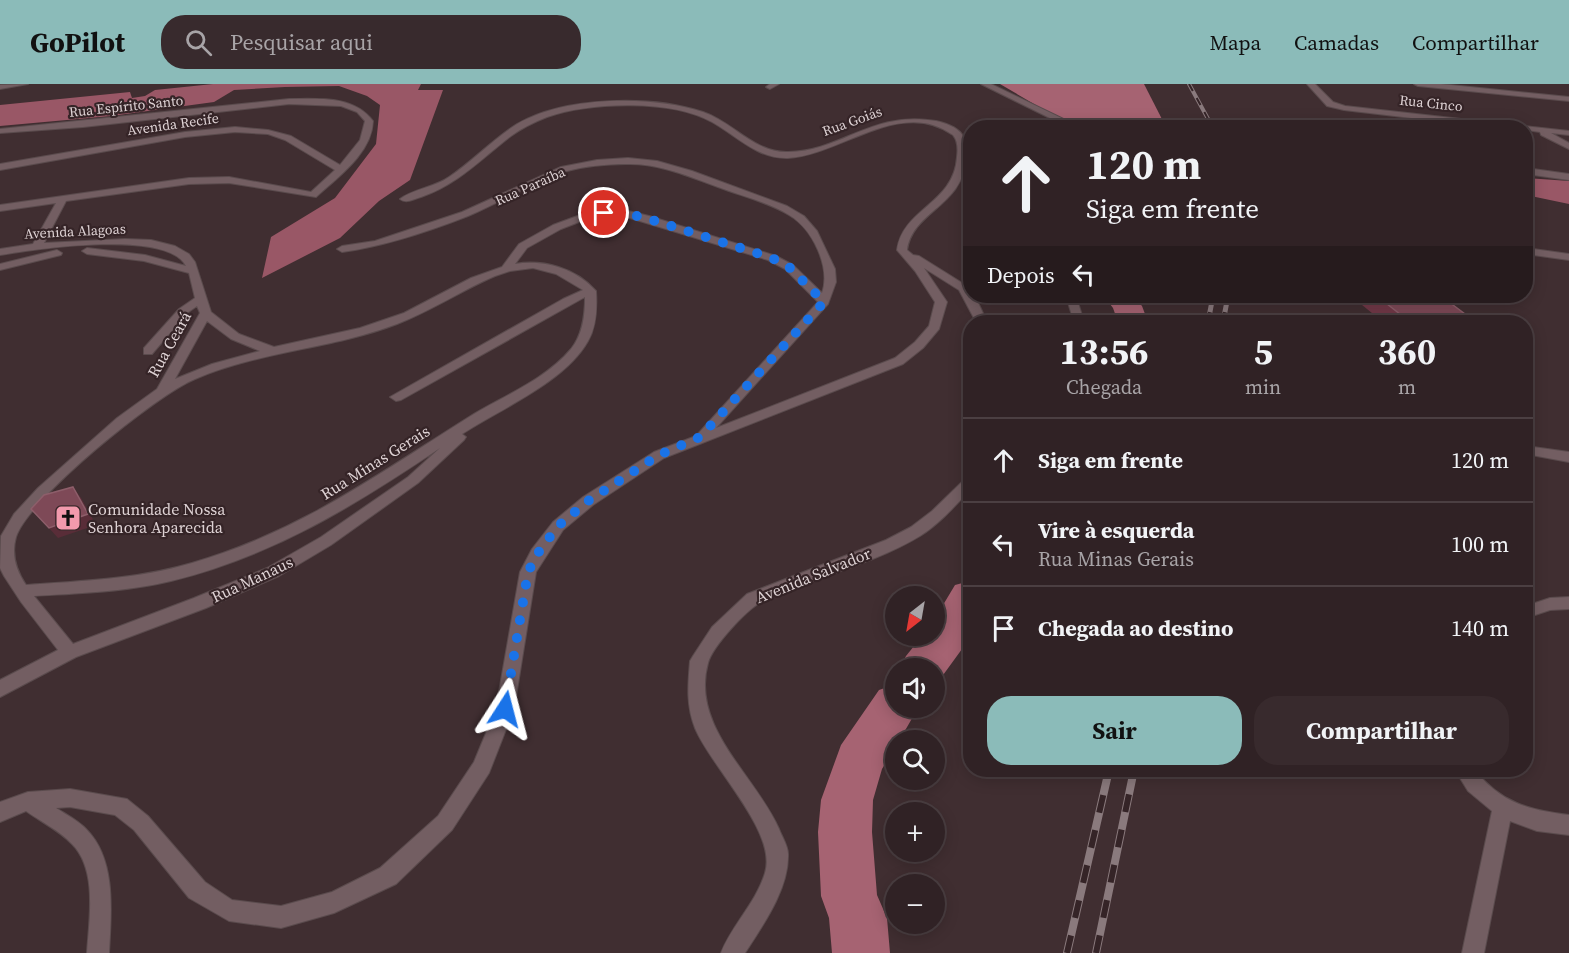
<!DOCTYPE html>
<html lang="pt">
<head>
<meta charset="utf-8">
<style>
  :root { --surface:#302225; --page:#382a2d; --text:#f1f3f6; --muted:#a8a4a7; --line:#4b3f42; --accent:#8bbbb9 }
  body { margin:0; font-family:"Source Serif 4",serif; background:var(--page); color:var(--text); height:100vh; display:flex; flex-direction:column; font-size:22px; white-space:nowrap }
  * { box-sizing:border-box; margin:0 }
  p { font-size:20px; color:var(--muted) }
  .icon { flex:none; width:33px; height:33px; fill:none; stroke:currentColor; stroke-width:2; stroke-linecap:round; stroke-linejoin:round }
  .map { position:relative; flex:1; overflow:hidden }
  .sheet { position:absolute; left:963px; top:231px; width:570px; height:462px; display:flex; flex-direction:column; background:var(--surface); border-radius:24px; box-shadow:0 3px 15px #0003,0 0 0 2px var(--line) }
  .sheet>* { flex:none }
  .top-card { position:absolute; left:963px; top:36px; width:570px; height:183px; border-radius:24px; box-shadow:0 3px 15px #0003,0 0 0 2px var(--line); background:#302225; color:var(--text); overflow:hidden }
  .needle { width:39px; rotate:211deg }
  .controls { position:absolute; left:885px; top:502px; display:grid; gap:12px }
  .controls a { display:grid; place-items:center; width:60px; height:60px; border-radius:50%; background:var(--surface); box-shadow:0 3px 15px #0003,0 0 0 2px var(--line); font-size:30px }
  .pin { position:absolute; display:grid; place-items:center; width:51px; height:51px; color:#fff; margin:-26px; border:3px solid #fff; border-radius:50%; box-shadow:0 2px 6px #0007 }
  .me { position:absolute; width:66px; margin:-33px; rotate:9deg; stroke-linejoin:round; filter:drop-shadow(0 0 4px #0008) }
  .turn { display:flex; align-items:center; gap:21px; height:126px; padding:0 24px; font-size:27px }
  .turn .icon { width:78px; height:78px; stroke-width:2.5 }
  .turn b { display:block; font-size:42px; line-height:51px }
  .then { display:flex; align-items:center; height:57px; padding:0 24px; background:#0003; gap:12px; font-size:22px }
  .eta { display:flex; justify-content:space-evenly; align-items:center; height:102px; text-align:center }
  .eta b { font-size:36px; font-weight:700; line-height:42px }
  .primary-button { display:flex; gap:12px; margin-top:auto; padding:12px 24px }
  .primary-button a { flex:1; height:69px; border-radius:24px; background:var(--accent); color:#111; font-size:24px; font-weight:700; line-height:69px; text-align:center }
  .primary-button a+a { background:var(--page); color:var(--text) }
  ul { padding:0; list-style:none }
  li { display:flex; align-items:center; gap:18px; height:84px; padding:0 24px; border-top:2px solid var(--line) }
  li div { flex:1 }
  li b { display:block; font-size:22px }
  li em { font-style:normal }
  header { display:flex; align-items:center; gap:36px; box-sizing:border-box; height:84px; padding:0 30px; background:var(--accent); color:#111 }
  header strong { font-size:28px }
  nav { display:flex; gap:33px; margin-inline-start:auto; font-size:21px }
  .search { width:420px; height:54px; background:var(--page); display:flex; align-items:center; gap:15px; box-sizing:border-box; padding:0 21px; border-radius:24px; color:var(--muted); font-size:22px }
  .map>svg:first-child { display:block }
  .forest { fill:#995766 }
  .water { fill:#a66372 }
  .lines { fill:none; stroke-linecap:round; stroke-linejoin:round }
  .river { fill:#a66372; fill-rule:evenodd }
  .minor-casing { stroke:#5a4b4d; stroke-width:2 }
  .minor { fill:#735e62; fill-rule:evenodd }
  .rail-far2-casing { stroke:#8a7a7d; stroke-width:4 }
  .rail-far1-casing { stroke:#8a7a7d; stroke-width:5 }
  .rail-casing { stroke:#8a7a7d; stroke-width:8 }
  .rail-far2 { stroke:#352427; stroke-width:2; stroke-dasharray:8; stroke-linecap:butt }
  .rail-far1 { stroke:#352427; stroke-width:4; stroke-dasharray:10; stroke-linecap:butt }
  .rail { stroke:#352427; stroke-width:6; stroke-dasharray:18; stroke-linecap:butt }
  .wall { fill:#723948 }
  .shaded-wall { fill:#592d38 }
  .building { fill:#7e4957; stroke:#8d5e6a; stroke-width:1.5 }
  .route { stroke:#1a73e8; stroke-width:10; stroke-dasharray:0 18 }
  .labels { text-anchor:middle; dominant-baseline:central; stroke-width:4.5; stroke-linejoin:round; paint-order:stroke }
  .far-street-label { font-size:14px; fill:#ded2d4; stroke:#352427 }
  .street-label { font-size:16px; fill:#ded2d4; stroke:#352427 }
  .poi-label { font-size:16px; fill:#ded2d4; stroke:#352427; text-anchor:start }
</style>
</head>
<body>
<header>
<strong>GoPilot</strong>
<div class="search"><svg class="icon" aria-label="search" viewBox="0 0 24 24"><circle cx="10" cy="10" r="6"/><path d="M15 15l6 6"/></svg>Pesquisar aqui</div>
<nav><a>Mapa</a><a>Camadas</a><a>Compartilhar</a></nav>
</header>
<div class="map">
<svg width="1569" height="869" viewBox="0 0 1569 869">
  <rect width="100%" height="100%" fill="#402e31"/>
  <!-- forest -->
  <path class="forest" d="M213 0H421L418 6H443L410 96 379 117 340 154 262 194 271 153 335 114 376 60 380 21 367 12 339 2 285 3 234 6 214 18 111 32 0 42V21L130 8 132 14 145 12 155 6Z
    M1526 94 1569 97V120L1526 111Z"/>
  <!-- water -->
  <path class="water" d="M1000 0H1144L1166 43H1082L1051 30Z"/>
  <g class="lines">
    <!-- river -->
    <path class="river" d="M1104 212H1133L1142 222 1148 238H1118L1113 224Z
      M970 497V554L938 598 934 600V585H899L906 572 922 552H934V536L955 501Z
      M896 600V624H918L899 657H896V662L882 685 873 716 872 748 877 811 887 834 890 869H832L829 834 821 812 818 748 821 716 841 661 879 606Z"/>
    <!-- minor casing -->
    <g class="minor-casing">
      <path id="minor" d="M28 0 0 5V1Z
        M770 0H779L770 5 766 3Z
        M981 0H991L1082 44H1070Z
        M1307 0H1315L1333 18 1345 22 1569 47V51L1551 49 1569 59V65L1541 51 1540 48 1526 46V44H1496L1344 26 1327 22Z
        M1414 0H1441L1569 13V17L1418 2Z
        M289 15C319 15 353 11 373 37 372 69 338 93 316 113L229 99 189 100 66 117 44 159 125 155 151 156 175 162 189 170 195 178 211 228 239 250 274 263 360 244 404 229 471 194 502 183 519 160 553 141 591 127 620 125 649 132 776 172 793 181 822 209C831 184 813 145 789 131 768 118 741 112 718 103 688 92 658 79 626 80 607 80 586 82 567 87 535 96 500 119 468 132 427 148 385 162 342 168L337 165 342 162 375 157 462 128 561 83 597 76 628 74 657 77 692 87 787 122 804 132 817 147 835 185 836 198 828 220 716 344 895 274 915 258 929 242 935 218 915 187 897 166C903 124 954 120 957 73 958 65 958 57 953 51 901 13 841 71 788 74 757 75 737 52 712 38 671 15 590 18 547 33 534 38 522 44 511 52 481 75 457 101 421 113 414 115 406 120 400 115 413 105 435 103 449 93 473 77 493 55 517 40 565 12 652 11 703 28 733 38 754 69 788 68 843 67 871 26 936 37 945 39 958 43 963 52 967 58 967 67 966 74 963 123 913 126 907 166L913 171 919 172 967 202 970 206V212H975L987 238H976L959 206 924 184 947 218 939 245 923 264 903 280 664 374 593 421 563 446 536 488 514 625 489 689 452 746 396 800 334 829 281 844 229 837 189 814 134 746 115 731 70 723 56 724C67 731 79 737 87 746 117 777 111 830 109 869H87C89 836 98 786 72 760 59 746 41 738 26 727L0 738V718L28 708 70 705 127 715 148 732 205 798 232 816 281 822 332 808 380 784 438 732 474 678 496 625 520 488 532 465 553 438 583 413 654 368 696 352 818 218 785 185 768 176 620 131 592 133 561 145 527 164 515 180C543 175 576 184 596 207 597 223 597 242 588 257 565 298 502 324 462 350L466 353 464 356 418 399 331 461 279 492 206 524 76 573 0 613V596L58 566 21 518 4 492 0 484 1 452 14 430 38 404 117 334 157 305 200 229 197 222 187 229 152 270H144V264L179 225 195 214 189 189 144 177 87 170 82 167 87 164 145 171 186 182C167 145 36 165 0 171V165L33 160 56 119 0 127V121L189 94 229 93 311 108 335 86 285 56 268 50 235 48 185 53 0 86V80L185 48 235 43 268 46 291 52 340 81 360 56 365 37 357 28 341 22 289 20 83 43 0 49V45ZM533 184 556 190 583 206 563 215 390 313 396 317 401 316 585 213C585 231 583 250 571 265 545 296 503 312 469 333 375 392 301 447 192 479 138 495 82 497 26 501 16 486 11 471 16 453 28 415 156 311 195 295 260 267 332 265 397 240 431 227 462 206 495 192L510 187ZM207 237 231 255 260 267 212 280 175 295ZM440 364 408 393 321 453 267 484 194 514 73 560 34 512C80 509 126 508 171 497 273 472 354 422 440 364Z
        M1526 84 1569 90V96L1526 90Z
        M1526 164 1569 170V176L1526 170Z
        M57 166 62 169 61 171 0 186V180Z
        M1066 212H1076L1084 238H1074Z
        M1526 362 1569 368V378L1526 370Z
        M970 393V406C955 422 939 440 920 452 882 475 836 488 794 504 783 509 771 512 761 518 746 526 712 563 708 579 690 643 756 692 779 745 782 753 788 762 788 770 789 805 763 841 745 869H721C732 841 756 819 765 789 778 748 711 683 695 644 686 621 688 601 690 577L693 572 712 543 747 510 886 456 911 443 932 427 965 395Z
        M1569 513V525L1550 526 1526 534V522L1550 514Z
        M1455 686H1475C1501 719 1529 726 1569 731V751L1537 747 1510 737 1484 869H1462L1492 727 1468 707Z"/>
    </g>
    <!-- minor -->
    <use href="#minor" class="minor"/>
    <!-- rail-far2 casing -->
    <g class="rail-far2-casing">
      <path id="rail-far2" d="M1189 0 1213 44"/>
    </g>
    <!-- rail-far1 casing -->
    <g class="rail-far1-casing">
      <path id="rail-far1" d="M1208 238 1213 212
        M1223 238 1228 212"/>
    </g>
    <!-- rail casing -->
    <g class="rail-casing">
      <path id="rail" d="M1067 869 1109 686
        M1096 869 1134 686"/>
    </g>
    <!-- rail-far2 -->
    <use href="#rail-far2" class="rail-far2"/>
    <!-- rail-far1 -->
    <use href="#rail-far1" class="rail-far1"/>
    <!-- rail -->
    <use href="#rail" class="rail"/>
  </g>
  <!-- wall -->
  <path class="wall" d="M1351 212H1441L1473 236 1472 238H1383Z"/>
  <!-- shaded-wall -->
  <path class="shaded-wall" d="M73 403 81 414 96 441 58 454 49 444Z"/>
  <!-- building -->
  <path class="building" d="M1377 212H1441L1473 236 1410 238Z
    M73 403 88 430 49 444 31 425 44 411Z"/>
  <g class="lines">
    <!-- route -->
    <path class="route" d="M505 625 528 488 538 469 558 442 588 417 659 371 700 353 824 218 789 183 772 174 649 135 620 128 604 129"/>
  </g>
  <!-- icons -->
  <defs>
    <g id="church-square" transform="scale(1.35)"><rect x="-9" y="-9" width="18" height="18" rx="4" fill="#f29aad" stroke="#352427"/><path d="M-1.2-6h2.4v3.5h3.3v2.4h-3.3V6h-2.4V-.1h-3.3v-2.4h3.3Z" fill="#111"/></g>
  </defs>
  <g fill-rule="evenodd">
    <use href="#church-square" x="68" y="434"/>
  </g>
  <g class="labels">
    <!-- far-street labels -->
    <g class="far-street-label">
      <text transform="translate(1431 19) rotate(6)">Rua Cinco</text>
      <text transform="translate(126 22) rotate(-6)">Rua Espírito Santo</text>
      <text transform="translate(852 37) rotate(-20)">Rua Goiás</text>
      <text transform="translate(173 40) rotate(-8)">Avenida Recife</text>
      <text transform="translate(530 102) rotate(-24)">Rua Paraíba</text>
      <text transform="translate(75 147) rotate(-3)">Avenida Alagoas</text>
    </g>
    <!-- street labels -->
    <g class="street-label">
      <text transform="translate(169 260) rotate(-61)">Rua Ceará</text>
      <text transform="translate(375 378) rotate(-32)">Rua Minas Gerais</text>
      <text transform="translate(813 491) rotate(-22)">Avenida Salvador</text>
      <text transform="translate(252 495) rotate(-25)">Rua Manaus</text>
    </g>
    <!-- poi labels -->
    <g class="poi-label">
      <text x="88" y="425">Comunidade Nossa<tspan x="88" dy="18">Senhora Aparecida</tspan></text>
    </g>
  </g>
</svg>
<div class="controls">
<a><svg class="needle" viewBox="-14 -14 28 28"><path d="M0-13l5 13h-10z" fill="#e53935"/><path d="M0 13l5-13h-10z" fill="#a8a4a7"/></svg></a>
<a><svg class="icon" aria-label="sound" viewBox="0 0 24 24"><path d="M4 9h4l5-4v14l-5-4H4zM17 9q2 3 0 6"/></svg></a>
<a><svg class="icon" aria-label="search" viewBox="0 0 24 24"><circle cx="10" cy="10" r="6"/><path d="M15 15l6 6"/></svg></a>
<a>+</a>
<a>−</a>
</div>
<div class="pin" style="left:604px;top:129px;background:#d93025"><svg class="icon" aria-label="arrive" viewBox="0 0 24 24"><path d="M6 21V4h12l-3 4 3 4H6"/></svg></div>
<svg class="me" style="left:505px;top:625px" viewBox="-20 -20 40 40"><path d="M0-17L14 15 0 8-14 15z" fill="#1a73e8" stroke="#fff" stroke-width="4"/></svg>
<div class="top-card">
<div class="turn"><svg class="icon" aria-label="ahead" viewBox="0 0 24 24"><path d="M12 20V5M6 11l6-6 6 6"/></svg><div><b>120 m</b>Siga em frente</div></div>
<div class="then">Depois<svg class="icon" aria-label="left" viewBox="0 0 24 24"><path d="M17 20v-9H6M10 6l-5 5 5 5"/></svg></div>
</div>
<section class="sheet">
<div class="eta">
<div><b>13:56</b><p>Chegada</p></div>
<div><b>5</b><p>min</p></div>
<div><b>360</b><p>m</p></div>
</div>
<ul>
<li><svg class="icon" aria-label="ahead" viewBox="0 0 24 24"><path d="M12 20V5M6 11l6-6 6 6"/></svg><div><b>Siga em frente</b></div><em>120 m</em></li>
<li><svg class="icon" aria-label="left" viewBox="0 0 24 24"><path d="M17 20v-9H6M10 6l-5 5 5 5"/></svg><div><b>Vire à esquerda</b><p>Rua Minas Gerais</p></div><em>100 m</em></li>
<li><svg class="icon" aria-label="arrive" viewBox="0 0 24 24"><path d="M6 21V4h12l-3 4 3 4H6"/></svg><div><b>Chegada ao destino</b></div><em>140 m</em></li>
</ul>
<div class="primary-button"><a>Sair</a><a>Compartilhar</a></div>
</section>
</div>
</body>
</html>
